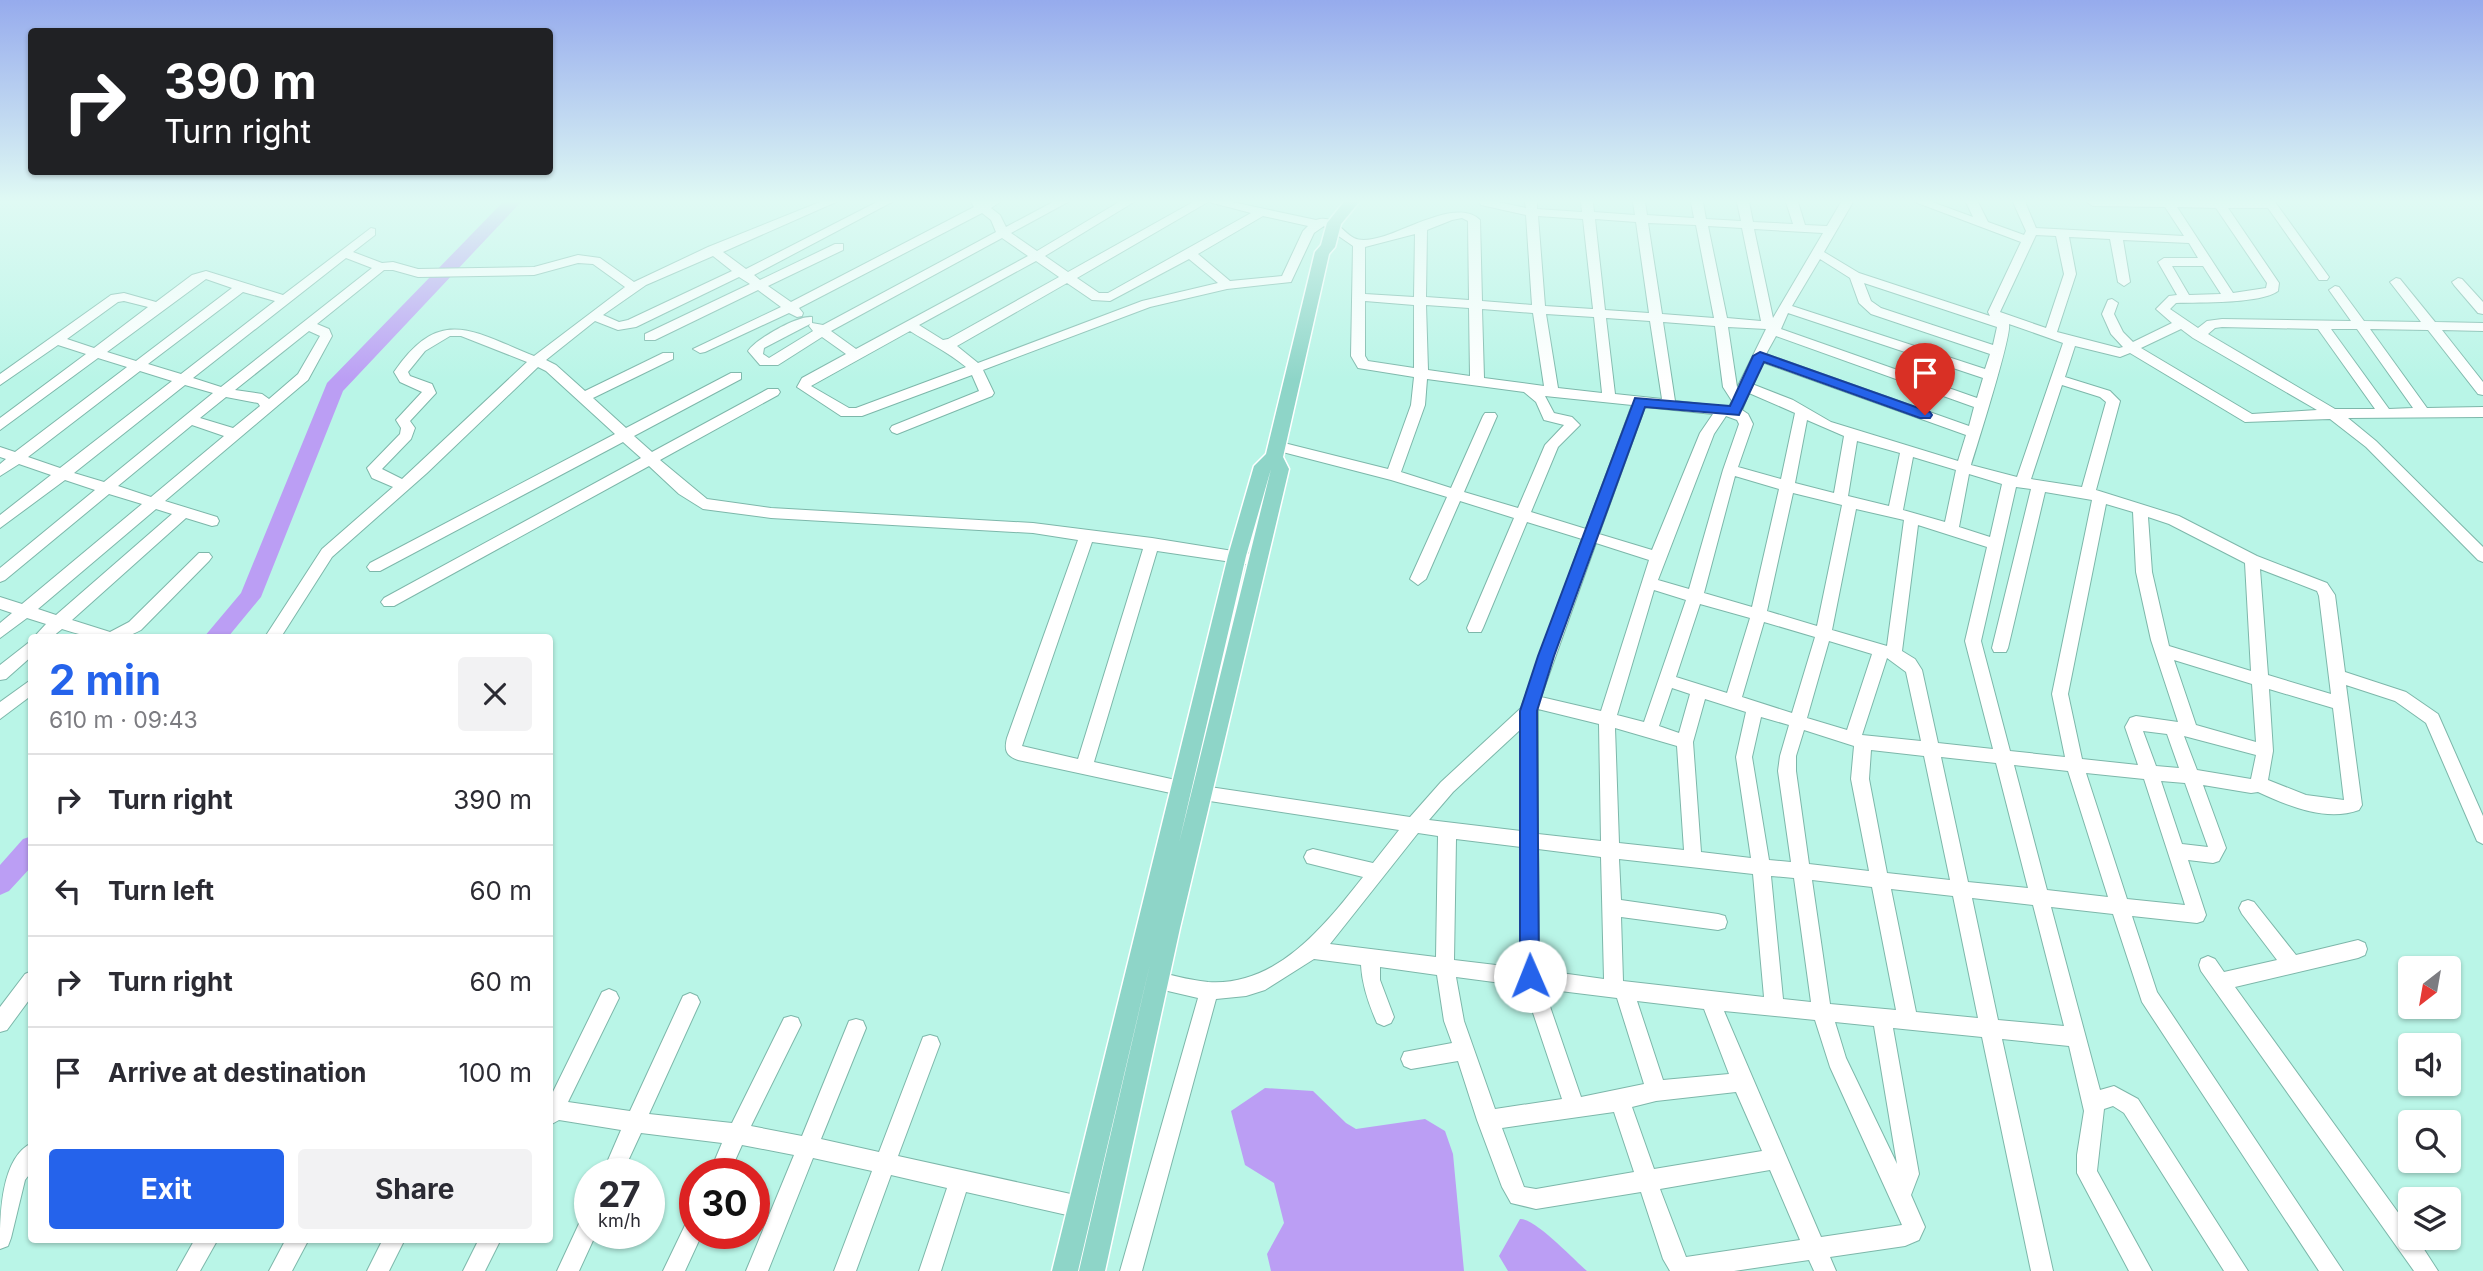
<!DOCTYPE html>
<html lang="en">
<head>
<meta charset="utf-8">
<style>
  :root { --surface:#fff; --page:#f2f2f3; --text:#2b2b33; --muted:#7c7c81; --line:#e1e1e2; --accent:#2563eb }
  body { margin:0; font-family:Inter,sans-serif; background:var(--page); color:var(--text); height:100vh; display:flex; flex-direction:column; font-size:26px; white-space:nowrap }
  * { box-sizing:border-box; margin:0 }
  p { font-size:23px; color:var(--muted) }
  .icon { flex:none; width:38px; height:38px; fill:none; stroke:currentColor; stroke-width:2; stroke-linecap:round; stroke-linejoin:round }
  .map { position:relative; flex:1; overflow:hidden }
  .drawer { position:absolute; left:28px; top:634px; width:525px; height:609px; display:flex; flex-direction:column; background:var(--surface); border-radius:7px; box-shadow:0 2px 5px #0004 }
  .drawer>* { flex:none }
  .top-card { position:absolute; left:28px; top:28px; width:525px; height:147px; border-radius:7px; box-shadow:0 2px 5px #0004; background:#202124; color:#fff; overflow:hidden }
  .needle { width:46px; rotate:211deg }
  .fabs { position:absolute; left:2398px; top:956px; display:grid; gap:14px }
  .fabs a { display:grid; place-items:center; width:63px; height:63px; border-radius:7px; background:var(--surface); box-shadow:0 2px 5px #0004; font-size:35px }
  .speed { position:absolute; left:574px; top:1158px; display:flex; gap:14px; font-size:35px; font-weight:700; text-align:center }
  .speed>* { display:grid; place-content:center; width:91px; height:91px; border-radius:50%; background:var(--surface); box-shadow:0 2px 5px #0004; line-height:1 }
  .speed small { font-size:18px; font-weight:400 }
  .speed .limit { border:10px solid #d22; background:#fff; color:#111 }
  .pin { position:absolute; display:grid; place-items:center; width:60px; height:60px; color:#fff; margin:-72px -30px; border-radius:50% 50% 50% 0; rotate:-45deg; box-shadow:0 0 7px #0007 }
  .pin .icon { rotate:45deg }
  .me { position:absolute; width:77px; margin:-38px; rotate:359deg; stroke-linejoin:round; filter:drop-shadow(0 0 5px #0008) }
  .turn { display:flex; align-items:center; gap:24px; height:147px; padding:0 21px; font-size:32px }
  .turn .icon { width:91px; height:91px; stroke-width:2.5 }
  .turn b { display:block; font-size:49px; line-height:60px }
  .round { display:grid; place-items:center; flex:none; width:74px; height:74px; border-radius:7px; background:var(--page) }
  .headline { display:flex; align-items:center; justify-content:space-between; height:119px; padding:0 21px }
  h1 { font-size:42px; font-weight:700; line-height:52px; color:var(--accent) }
  .action { display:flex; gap:14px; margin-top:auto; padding:14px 21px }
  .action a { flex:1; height:80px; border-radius:7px; background:var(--accent); color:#fff; font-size:28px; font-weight:700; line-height:80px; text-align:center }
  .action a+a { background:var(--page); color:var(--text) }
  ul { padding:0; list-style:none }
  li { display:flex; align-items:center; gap:21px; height:91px; padding:0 21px; border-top:2px solid var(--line) }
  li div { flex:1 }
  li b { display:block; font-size:26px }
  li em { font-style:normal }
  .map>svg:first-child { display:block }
  .water { fill:#bb9ef4 }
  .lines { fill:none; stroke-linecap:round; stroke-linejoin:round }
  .river { fill:#bb9ef4; fill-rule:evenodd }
  .minor-casing { stroke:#7db7aa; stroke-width:2 }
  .major-casing { stroke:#fff; stroke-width:3 }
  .minor { fill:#fff; fill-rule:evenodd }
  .major { fill:#8ed5c8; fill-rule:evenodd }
  .route { fill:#2563eb; stroke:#184099; stroke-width:2 }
</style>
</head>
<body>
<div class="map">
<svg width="2483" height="1271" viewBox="0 0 2483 1271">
  <rect width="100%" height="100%" fill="#b9f5e7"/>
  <!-- water -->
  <path class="water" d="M1265 1088 1313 1091 1346 1123 1356 1129 1425 1119 1445 1131 1453 1154 1464 1271H1271L1267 1254 1284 1223 1274 1183 1245 1165 1231 1111Z
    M1520 1219C1535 1218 1574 1260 1587 1271H1508L1499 1256Z"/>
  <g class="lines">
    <!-- river -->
    <path class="river" d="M503 202H521L343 391 261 597 228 637H204L241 593 327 383Z
      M32 836V866L9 891 0 895V865L23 839Z"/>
    <!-- minor casing -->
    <g class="minor-casing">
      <path id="minor" d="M820 202H836L723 252 746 269 877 202H892L754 275 760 280 835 244H843V250L768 286 791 302 974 207 971 202H1000L991 208 1000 215 1006 227 1053 202H1068L1011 233 1037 251 1119 202H1134L1045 256 1068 272 1193 202H1208L1077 278 1099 293H1108L1251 213 1209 202H1232L1316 220C1334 214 1341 231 1354 238 1362 242 1373 239 1381 237 1407 230 1459 198 1480 220L1482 301 1532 305 1526 215 1481 205 1480 202H1498L1526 208 1525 202H1537V209L1582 212 1581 202H1593L1594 212 1635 215 1633 202H1645L1647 215 1694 218 1691 202H1703L1706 219 1741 221 1737 202H1749L1753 222 1793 224 1786 202H1798L1805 225 1827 226 1841 202H1853L1824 252 1859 273 1990 316 1988 312 2021 242 1915 202H1932L1973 217 1966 202H1978L1988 222 2024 235 2026 231 2013 202H2025L2036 228 2184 236 2165 207 2093 206 2087 202H2275L2329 277 2327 280H2319L2268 208H2228L2279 283 2278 291C2261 304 2200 302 2176 303L2170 309 2198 328 2207 321 2222 319 2351 321 2329 290 2335 286 2339 287 2364 321 2421 322 2390 282 2396 278 2400 279 2435 322 2483 323V331L2442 330 2483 382V395L2478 394 2428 330 2370 329 2427 408 2483 407V417L2348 418 2376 441 2483 547V562L2478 560 2366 447 2330 419 2245 422 2130 353 2120 357 2075 346 2065 377 2110 391 2120 401 2096 490 2179 516 2257 556 2327 583 2335 595 2345 672 2406 692 2438 714 2483 816V844L2477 841 2426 723 2395 701 2346 685 2362 805 2359 810C2326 822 2288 806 2258 792L2251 793 2203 785 2226 848 2219 861 2213 863 2188 860 2206 915 2203 921 2197 923 2132 916 2157 992 2343 1271H2319L2142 1002 2113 914 2051 907 2100 1090 2114 1086 2138 1099 2248 1271H2224L2124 1113 2113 1106 2104 1109 2097 1171 2152 1271H2129L2077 1173V1155L2084 1111 2069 1046 2002 1039 2053 1271H2031L1982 1037 1893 1028 1919 1174 1911 1195 1925 1227 1919 1240 1905 1246 1830 1257 1836 1271H1814L1809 1260 1734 1271H1670L1663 1259 1641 1192 1536 1209 1511 1203 1502 1187 1477 1120 1458 1061 1411 1069 1404 1066 1401 1059 1404 1052 1452 1043 1444 1021 1437 975 1380 967V980L1394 1017 1391 1023 1384 1026 1377 1023C1369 1005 1362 985 1361 965L1314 959 1265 990 1246 996 1216 999 1142 1271H1120L1198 998 1142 985 1140 979 1142 973 1149 970C1168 974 1188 980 1208 982 1277 987 1325 925 1363 877L1307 863 1304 857 1307 851 1313 849 1373 863 1399 830 1203 800 1018 760C1006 756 1004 750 1007 738L1078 540 1033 533 771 518 703 509 679 494 649 466 394 606H384L381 602 384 598 641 458 623 442 380 571H370L367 567 370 563 615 434 546 371 538 367 427 473 332 557 281 637H265L322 549 393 487 372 478 367 468 400 434 401 428 396 420 422 392 400 382 394 372C440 305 472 331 534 356L625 287 593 264 578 263 534 275 418 277 393 270H384L317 324 329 329 332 336 308 380 165 501 217 517 219 521 217 525 212 526 186 518 72 620 110 632 129 622 199 553H209L212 557 209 561 141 630C117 644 87 637 62 629L52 637H34L46 624 27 618 0 638V623L12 613 0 609V597L22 604 142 504 109 494 5 580 0 582V568L95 490 65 480 0 528V515L51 475 19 464 0 476V464L6 459 0 457V447L15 452 127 367 98 358 0 430V418L86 354 58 345 0 385V374L111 295 124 293 156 302 192 275 206 271 283 295 371 228 375 229V235L353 252 382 263 393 262 418 269 534 267 578 255 600 258 634 282 708 247ZM2177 207 2216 208 2267 283 2266 288 2233 293ZM982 213 991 220 996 232 823 325 812 323V317C798 315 756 339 748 351L760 365H778L822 337 846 354 802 378 797 387 841 416H862L972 375 979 391 892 426 890 429 892 432 897 434 992 396 994 393 983 370 1150 307 1227 289 1291 282 1314 233 1324 226 1353 246 1351 356 1358 368 1414 377 1411 405 1388 469 1276 441 1271 443 1269 446 1271 449 1391 480 1447 497 1410 579 1418 585 1426 579 1460 501 1514 518 1467 628 1469 632H1481L1483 628 1527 522 1582 539 1521 708 1441 782 1410 817 1203 786 1094 762 1157 551 1259 566 1267 560 1264 556 1152 538 1033 523 771 508 707 499 660 460 778 395 780 392 778 389H768L652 452 634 436 741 379V373H731L626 428 593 398 673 359V353H663L585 391 556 365 546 360 595 321 618 330 636 327 739 277 750 284 645 334V340H655L758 290 781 307 693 349 700 353 705 352 789 313 797 317 802 316 803 313 799 308ZM1263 216 1308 226 1303 231 1282 276 1230 281 1198 254ZM1538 216 1583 219 1593 309 1545 306ZM1462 218 1468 221 1469 300 1426 297 1427 230 1452 220ZM1595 219 1636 222 1649 313 1605 310ZM1648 223 1696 225 1714 318 1662 314ZM1708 226 1742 228 1761 321 1727 318ZM1754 229 1823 233 1773 318ZM1415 234 1414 297 1365 294V247ZM2036 235 2056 236 2064 274 2046 328 2000 312ZM2069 237 2110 239 2118 282 2124 286 2130 282 2123 240 2189 243 2198 258H2164L2158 262 2177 295 2169 296 2156 309 2172 323 2133 342 2123 332 2114 314 2118 303 2112 299 2108 300 2102 314 2111 334 2123 347 2119 348 2057 332 2076 274ZM1002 238 1028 256 856 349 831 331ZM713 256 732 271 628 320 619 322 603 315 646 285ZM346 258 372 268 221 387 193 378ZM1189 259 1218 283 1142 301 978 363 957 346 1067 283 1092 300 1110 301ZM1820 259 1850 278 1859 303 1871 314 1990 354 1985 369 1792 306ZM1036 261 1059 277 948 339 943 340 919 325ZM2172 266H2203L2221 294 2189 295ZM206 279 232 288 136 361 107 352ZM1864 283 1997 327 1993 345 1881 308 1871 301ZM243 292 275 301 181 374 148 364ZM124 301 148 307 94 348 67 339 118 302ZM1365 301 1414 305V368L1368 361 1365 356ZM1426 305 1469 308 1470 376 1428 370ZM1482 309 1533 313 1544 386 1484 378ZM1788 313 1983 378 1977 398 1781 329ZM1546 314 1594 317 1602 393 1558 388ZM1606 318 1650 321 1662 399 1615 394ZM1663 322 1715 326 1723 387 1732 401 1729 407 1675 401ZM810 324 809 326 813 331 769 358 763 354 764 348ZM2009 324 2063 343 2017 477 1971 465C1978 442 2012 335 2009 324ZM1728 327 1766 329 1737 388V387ZM2222 327 2318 329 2375 409H2335L2208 334 2215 328ZM2181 329 2193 338 2317 410 2252 414 2141 348ZM2331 329H2357L2413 408 2389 409ZM309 331 320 336 298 374 269 399 262 394 235 390ZM910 331C929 343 948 352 966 367L856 408H849L811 386ZM450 336H461L527 362 402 479 382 469 411 439 415 428 410 421 436 393 432 384 410 376 408 372 425 351ZM1776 336 1974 407 1969 426 1766 354ZM1762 362 1966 435 1958 461 1831 422 1793 400 1752 384ZM140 371 172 381 60 468 28 457ZM1427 379 1524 392 1536 402 1544 420 1564 425 1545 445 1518 508 1464 492 1497 416 1495 413H1485L1483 416 1451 488 1401 472 1425 405ZM185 385 213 393 104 482 74 473ZM2062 385 2100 397 2106 402 2082 487 2031 479ZM1749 393 1795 413 1781 479 1738 467 1753 424 1748 414 1742 410ZM1545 396 1632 405 1586 529 1531 512 1558 447 1580 425 1572 417 1554 413ZM226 397 258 403 260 406 233 428 200 418ZM1645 407 1713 414 1700 433 1652 550 1599 534ZM1726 416 1737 420 1739 424 1723 470 1689 589 1658 580 1714 434ZM1807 420 1844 436 1834 493 1795 483ZM192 425 224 436 151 497 118 486ZM1857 441 1900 453 1889 506 1848 496ZM1913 457 1956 470 1945 522 1903 510ZM1969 474 2002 484 1990 537 1959 527ZM1735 476 1779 489 1752 607 1704 593ZM2016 487 2031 489 1992 648 1994 652H2006L2008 648 2045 492 2092 500 2052 694 2065 757 2010 751 1981 641ZM1793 493 1842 505 1817 626 1767 611ZM2106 504 2133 512 2136 572 2151 640 2178 722 2136 716 2130 718 2125 727 2138 765 2082 759 2068 694ZM156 509 172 514 56 615 38 609ZM1856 509 1904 520 1887 646 1832 630ZM2148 517 2169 524 2245 563 2251 671 2169 646 2152 572ZM1918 525 1987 547 1965 641 1993 749 1938 743 1922 670 1915 659 1902 651ZM1092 542 1143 549 1078 759 1022 746ZM1596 543 1649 560 1601 711 1541 697ZM2260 569 2317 591 2319 596 2331 694 2268 675ZM1654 590 1686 600 1644 722 1617 715ZM1700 604 1750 618 1727 693 1676 677ZM1764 622 1815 637 1792 713 1742 697ZM1829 641 1872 654 1847 730 1807 718ZM1887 658 1906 672 1921 741 1862 735ZM2174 660 2252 684 2256 742 2196 725ZM1672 688 1690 694 1679 733 1659 726ZM2269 689 2333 708 2344 800 2306 795 2268 780 2273 751ZM1705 699 1746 712 1736 757 1751 858 1701 852 1693 742ZM1538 709 1599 724 1601 841 1538 834ZM1761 717 1789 725 1780 756 1778 771 1791 862 1769 860 1752 757ZM1615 728 1677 746 1684 850 1619 843ZM1521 729V831L1429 820 1453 792ZM1804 730 1854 746 1851 779 1869 871 1809 864 1796 771V756ZM2143 731 2167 734 2179 768 2156 766ZM2184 736 2256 755 2251 779 2197 770ZM1871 750 1924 756 1950 880 1887 873 1869 779ZM1941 757 1996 763 2028 888 1968 882ZM2014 765 2068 771 2108 897 2047 890ZM2086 773 2144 779 2185 905 2127 899ZM2161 781 2185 783 2208 847 2182 844ZM1418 833 1438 836 1436 957 1330 944ZM1456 839 1521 847V968L1454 960ZM1538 849 1601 857 1604 979 1539 970ZM1619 859 1753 874 1764 997 1623 981 1621 917 1718 930 1725 928 1727 922 1725 916 1718 914 1621 900ZM1771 876 1794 878 1811 1002 1783 999ZM1812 880 1872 887 1896 1010 1830 1004ZM1891 889 1953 896 1978 1018 1916 1012ZM1972 898 2033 905 2064 1026 1998 1020ZM1456 977 1524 986 1562 1099 1495 1109 1464 1021ZM1544 989 1617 998 1644 1084 1581 1097ZM1637 1001 1704 1009 1729 1074 1663 1080ZM1724 1011 1815 1020 1830 1067 1902 1225 1821 1237ZM1835 1022 1874 1026 1897 1164 1846 1058ZM1736 1092 1762 1151 1654 1169 1632 1107 1656 1101ZM1614 1112 1634 1172 1536 1189 1524 1187 1502 1128ZM1770 1170 1800 1240 1686 1257 1660 1189Z
        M2458 278 2462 279 2483 302V314L2478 313 2454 285 2452 282Z
        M32 640V656L6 679 0 680V665Z
        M32 679V695L0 719V702Z
        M2248 900 2254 902 2296 955 2358 940 2365 943 2367 949 2365 955 2358 958 2235 987 2410 1229V1237H2416L2438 1271H2414L2201 971 2199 965 2201 959 2208 956 2215 959 2224 972 2277 960 2242 914 2239 908 2242 902Z
        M32 971V996L7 1030 0 1032V1007L25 974Z
        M609 989 616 992 619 998 568 1102 630 1111 683 996 690 993 697 996 700 1002 649 1114 732 1123 784 1018 791 1016 798 1018 801 1025 751 1126 802 1136 849 1021 856 1019 863 1021 866 1028 821 1139 879 1152 923 1037 930 1035 937 1037 940 1044 898 1156 1089 1198 1096 1202 1100 1209 1096 1216 1089 1220 966 1192 941 1271H919L947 1188 891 1175 856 1271H834L872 1171 813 1158 768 1271H746L794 1155 742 1145 729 1174H709L722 1143 641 1133 622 1174H602L621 1130 559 1120 550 1125V1098L602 992Z
        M32 1143V1171L25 1180 11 1238 8 1246 0 1249C0 1217 0 1158 32 1143Z
        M590 1212V1234H596L579 1271H557L583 1215Z
        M695 1216V1234H702L685 1271H663L688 1219Z
        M195 1239H218L200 1271H177Z
        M286 1239H309L292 1271H269Z
        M383 1239H405L389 1271H367Z
        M479 1239H501L485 1271H463Z"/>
    </g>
    <!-- major casing -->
    <g class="major-casing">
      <path id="major" d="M1344 202H1359L1341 224 1335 247 1329 254 1283 457 1289 469 1180 928 1105 1271H1079L1151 960 1078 1271H1052L1228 556 1254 466 1266 454 1315 252 1321 245 1327 223ZM1271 469 1179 843 1246 556Z"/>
    </g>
    <!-- minor -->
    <use href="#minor" class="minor"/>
    <!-- major -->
    <use href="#major" class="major"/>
  </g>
  <!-- sky -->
  <linearGradient id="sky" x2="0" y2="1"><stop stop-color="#96abed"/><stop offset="0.53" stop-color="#e0faf4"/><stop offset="1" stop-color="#e0faf4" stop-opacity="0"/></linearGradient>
  <rect width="2483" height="380" fill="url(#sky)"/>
  <!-- route -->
  <path class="route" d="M1760 352 1930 412 1932 415 1930 418H1920L1764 362 1739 415 1645 407 1554 656 1537 711 1539 976 1537 983 1530 985 1523 983 1520 976V711L1538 656 1635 398 1730 406 1753 356Z"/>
</svg>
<div class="fabs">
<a><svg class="needle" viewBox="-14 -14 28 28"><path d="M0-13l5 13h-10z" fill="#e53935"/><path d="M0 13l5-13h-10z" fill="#7c7c81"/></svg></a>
<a><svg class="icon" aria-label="sound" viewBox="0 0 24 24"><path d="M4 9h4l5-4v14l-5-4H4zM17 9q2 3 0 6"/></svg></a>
<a><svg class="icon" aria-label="search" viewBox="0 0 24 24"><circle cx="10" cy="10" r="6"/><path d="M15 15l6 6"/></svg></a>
<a><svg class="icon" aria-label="layers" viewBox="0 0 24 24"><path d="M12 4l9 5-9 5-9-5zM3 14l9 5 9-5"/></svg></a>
</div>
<div class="speed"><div>27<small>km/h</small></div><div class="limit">30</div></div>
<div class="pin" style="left:1925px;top:415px;background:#d93025"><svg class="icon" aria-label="arrive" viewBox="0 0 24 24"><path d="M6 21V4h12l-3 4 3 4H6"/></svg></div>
<svg class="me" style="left:1530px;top:976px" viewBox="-20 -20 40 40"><circle r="19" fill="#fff"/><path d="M0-13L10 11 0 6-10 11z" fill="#2563eb"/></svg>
<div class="top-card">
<div class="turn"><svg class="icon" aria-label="right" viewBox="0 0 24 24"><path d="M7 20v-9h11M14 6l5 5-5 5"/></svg><div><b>390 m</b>Turn right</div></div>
</div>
<section class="drawer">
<div class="headline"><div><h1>2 min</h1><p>610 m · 09:43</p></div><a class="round"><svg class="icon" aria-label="close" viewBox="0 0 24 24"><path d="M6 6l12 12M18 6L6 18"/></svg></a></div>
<ul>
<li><svg class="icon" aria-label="right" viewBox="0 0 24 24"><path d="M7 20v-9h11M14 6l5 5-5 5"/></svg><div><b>Turn right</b></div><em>390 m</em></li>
<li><svg class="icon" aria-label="left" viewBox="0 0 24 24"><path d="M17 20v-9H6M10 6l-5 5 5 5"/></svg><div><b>Turn left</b></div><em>60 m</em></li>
<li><svg class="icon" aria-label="right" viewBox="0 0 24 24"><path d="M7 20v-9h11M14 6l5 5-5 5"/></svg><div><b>Turn right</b></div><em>60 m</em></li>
<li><svg class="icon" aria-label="arrive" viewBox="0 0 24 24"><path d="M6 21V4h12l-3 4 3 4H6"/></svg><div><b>Arrive at destination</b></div><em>100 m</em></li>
</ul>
<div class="action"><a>Exit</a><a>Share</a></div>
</section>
</div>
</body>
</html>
